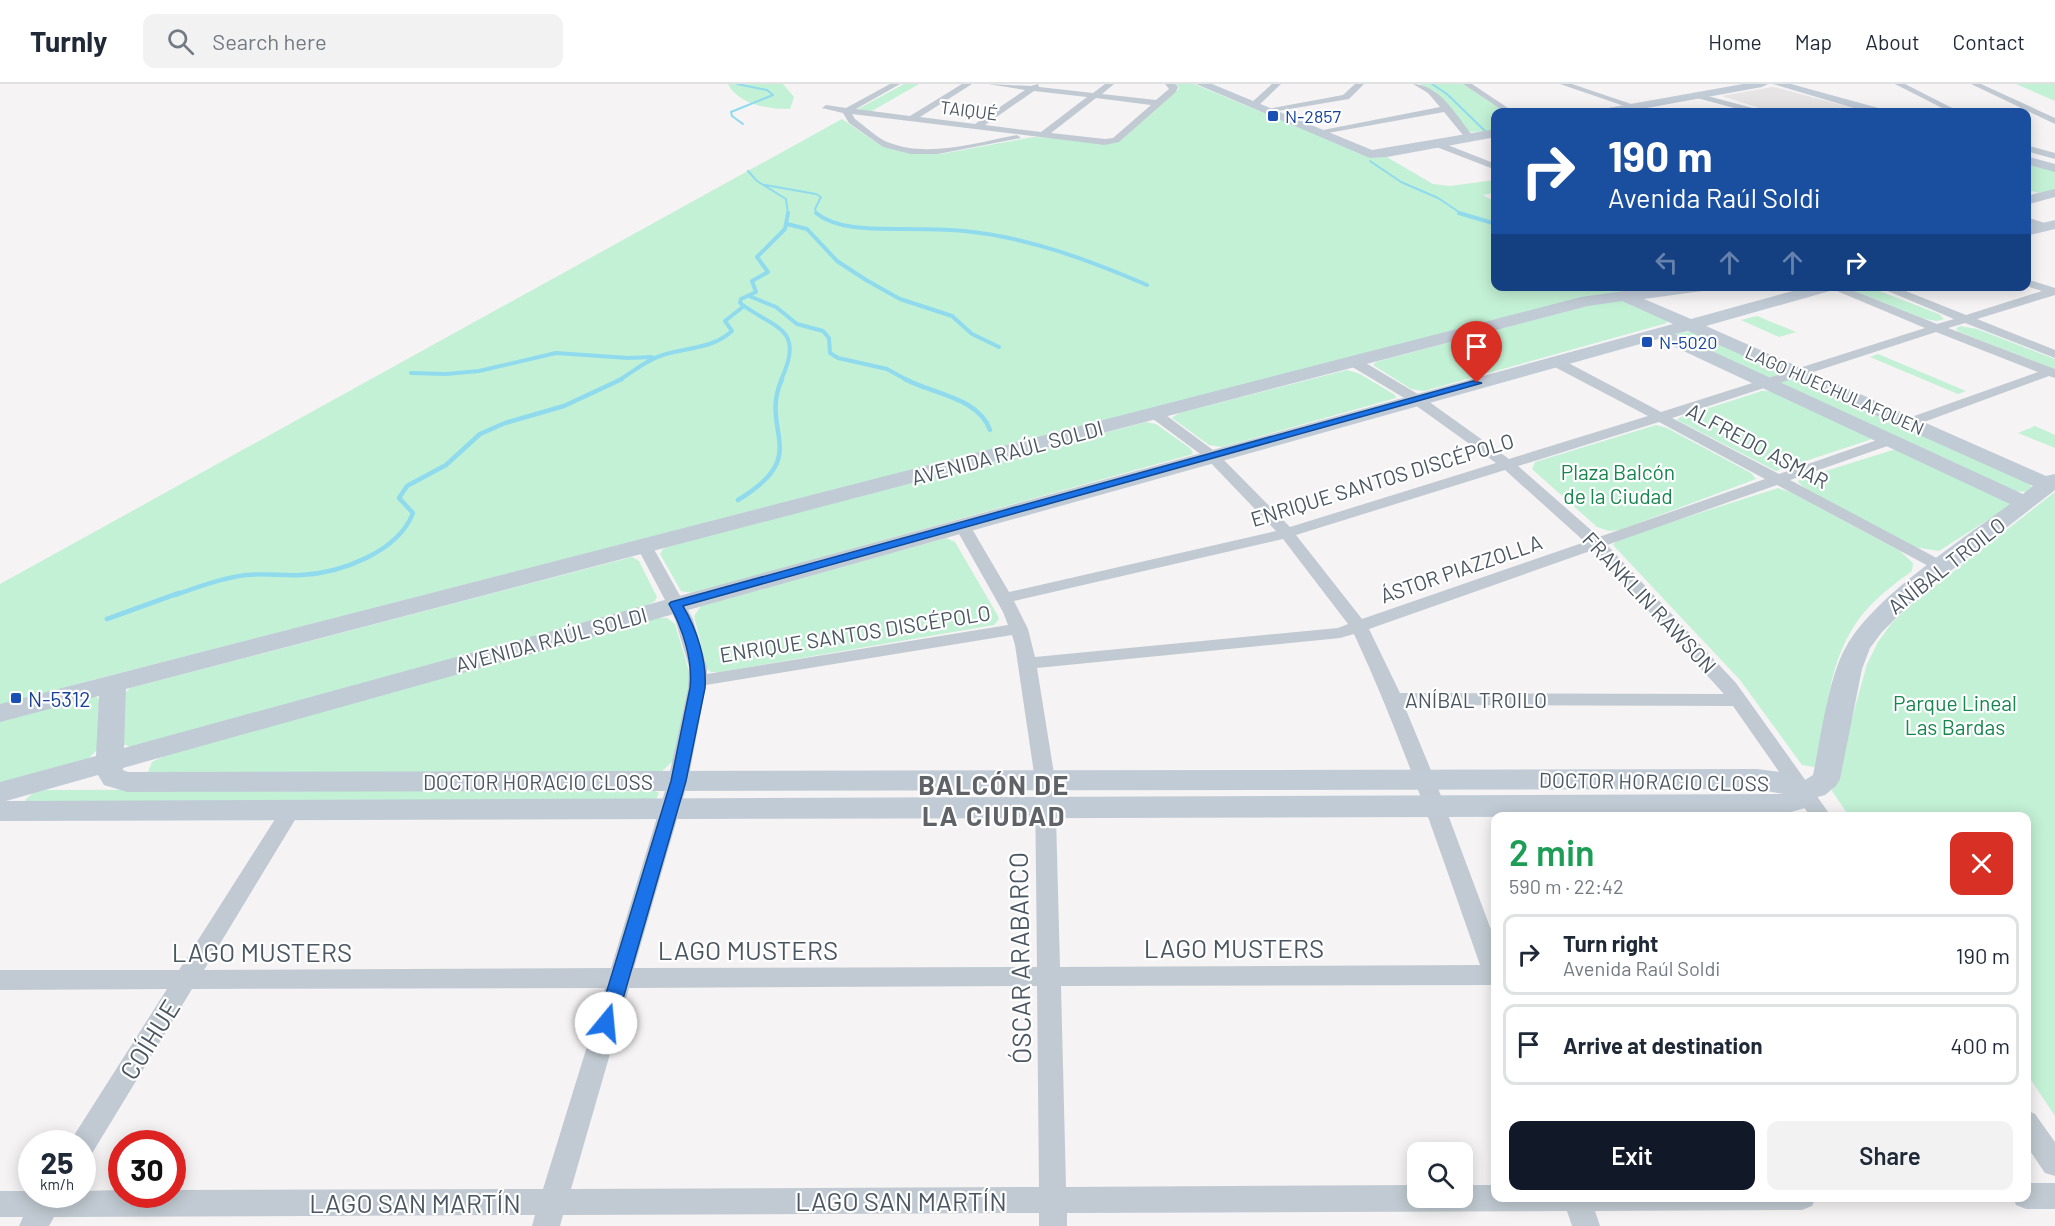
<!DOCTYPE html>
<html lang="en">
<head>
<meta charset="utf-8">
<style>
  :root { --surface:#fff; --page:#f2f2f3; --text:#1f2937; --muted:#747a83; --line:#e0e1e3; --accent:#111827 }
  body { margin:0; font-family:Barlow,sans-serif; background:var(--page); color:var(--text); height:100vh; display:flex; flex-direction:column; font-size:22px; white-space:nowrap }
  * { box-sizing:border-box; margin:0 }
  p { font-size:20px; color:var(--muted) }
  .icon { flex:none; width:33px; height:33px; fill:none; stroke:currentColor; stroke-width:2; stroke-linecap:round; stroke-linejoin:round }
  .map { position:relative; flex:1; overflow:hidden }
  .sheet { position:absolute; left:1491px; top:728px; width:540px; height:390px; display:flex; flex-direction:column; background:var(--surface); border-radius:12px; box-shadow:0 3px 15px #0003 }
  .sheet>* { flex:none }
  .top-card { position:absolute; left:1491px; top:24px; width:540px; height:183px; border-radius:12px; box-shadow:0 3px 15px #0003; background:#1a4fa0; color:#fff; overflow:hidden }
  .fabs { position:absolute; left:1407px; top:1058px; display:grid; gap:12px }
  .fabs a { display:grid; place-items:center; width:66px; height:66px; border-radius:12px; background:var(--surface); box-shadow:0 3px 15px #0003; font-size:30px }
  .speed { position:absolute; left:18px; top:1046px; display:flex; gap:12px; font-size:30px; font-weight:700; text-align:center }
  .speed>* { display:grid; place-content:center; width:78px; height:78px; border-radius:50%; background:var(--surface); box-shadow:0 3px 15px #0003; line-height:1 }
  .speed small { font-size:15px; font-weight:400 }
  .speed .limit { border:9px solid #d22; background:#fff; color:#111 }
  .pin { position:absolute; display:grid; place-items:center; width:51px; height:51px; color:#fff; margin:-62px -26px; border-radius:50% 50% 50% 0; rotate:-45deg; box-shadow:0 0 6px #0007 }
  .pin .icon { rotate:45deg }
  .me { position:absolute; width:66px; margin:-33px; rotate:17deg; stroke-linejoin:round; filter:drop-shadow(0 0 4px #0008) }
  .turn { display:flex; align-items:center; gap:21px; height:126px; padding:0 18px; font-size:27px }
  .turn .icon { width:78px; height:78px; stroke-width:2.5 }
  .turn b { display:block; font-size:42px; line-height:51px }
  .lanes { display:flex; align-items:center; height:57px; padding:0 18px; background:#0003; justify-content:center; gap:30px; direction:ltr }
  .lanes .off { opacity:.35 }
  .round { display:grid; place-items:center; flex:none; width:63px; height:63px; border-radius:12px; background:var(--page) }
  .head { display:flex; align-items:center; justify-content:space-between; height:102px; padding:0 18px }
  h1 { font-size:36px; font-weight:600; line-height:45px; color:#1e9e55 }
  .primary-button { display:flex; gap:12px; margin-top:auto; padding:12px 18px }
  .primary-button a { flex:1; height:69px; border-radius:12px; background:var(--accent); color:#fff; font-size:24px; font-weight:600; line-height:69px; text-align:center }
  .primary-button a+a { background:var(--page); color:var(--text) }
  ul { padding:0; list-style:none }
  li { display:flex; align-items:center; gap:18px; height:81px; margin:0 12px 9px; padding:0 6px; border:3px solid var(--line); border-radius:12px }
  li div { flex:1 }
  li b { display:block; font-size:22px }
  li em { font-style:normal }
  header { display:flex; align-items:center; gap:36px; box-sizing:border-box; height:84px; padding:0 30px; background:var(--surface); border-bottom:2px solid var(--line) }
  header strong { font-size:28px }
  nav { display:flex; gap:33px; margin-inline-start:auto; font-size:21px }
  .search { width:420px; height:54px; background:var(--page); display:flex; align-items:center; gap:15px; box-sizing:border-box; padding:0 21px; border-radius:12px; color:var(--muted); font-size:22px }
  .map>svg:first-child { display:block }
  .education { fill:#e6e4e5 }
  .green { fill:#c3f1d5 }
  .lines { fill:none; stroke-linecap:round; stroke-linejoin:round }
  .stream-far3 { stroke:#90daee; stroke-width:2 }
  .stream-far2 { stroke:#90daee; stroke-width:4 }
  .stream-far1 { stroke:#90daee; stroke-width:4.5 }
  .stream { stroke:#90daee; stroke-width:5 }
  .street { fill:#c1cad2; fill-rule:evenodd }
  .secondary { fill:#c1cbd6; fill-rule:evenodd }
  .route { fill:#1a73e8; stroke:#114b97; stroke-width:1.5 }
  .transit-dot { fill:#1a4fb4; stroke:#fff; stroke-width:2 }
  .labels { text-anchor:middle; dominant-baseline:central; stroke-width:4.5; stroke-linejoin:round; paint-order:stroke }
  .far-street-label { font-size:18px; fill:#4a5661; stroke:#fff }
  .far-transit-label { font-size:18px; fill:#164399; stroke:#fff; text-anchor:start }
  .street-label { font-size:21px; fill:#4a5661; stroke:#fff }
  .park-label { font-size:21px; fill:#17864f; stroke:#fff }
  .transit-label { font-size:21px; fill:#164399; stroke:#fff; text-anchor:start }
  .near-street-label { font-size:26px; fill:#4a5661; stroke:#fff }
  .district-label { font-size:27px; font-weight:bold; letter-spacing:1.5px; fill:#5f6368; stroke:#fff }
</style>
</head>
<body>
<header>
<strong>Turnly</strong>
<div class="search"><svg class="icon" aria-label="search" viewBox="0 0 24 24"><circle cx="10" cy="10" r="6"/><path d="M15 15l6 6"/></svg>Search here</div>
<nav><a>Home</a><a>Map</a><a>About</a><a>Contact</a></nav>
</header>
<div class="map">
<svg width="2055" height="1142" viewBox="0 0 2055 1142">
  <rect width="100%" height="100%" fill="#f5f3f3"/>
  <!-- education -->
  <path class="education" d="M1772 3 1778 4 1868 28H1772L1722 12Z"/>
  <!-- green -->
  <path class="green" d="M728 0H783L794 13 790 25C768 25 739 21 728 0Z
    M904 0H919L870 28 858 25Z
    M1173 0H1194L1373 74 1385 72 1433 100 1450 102 1495 96V109L1483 111 1495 118 1496 202 1676 203 1586 213 89 597 0 622V500L842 35 883 63 915 70H941L1033 53 1120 57 1178 6 1179 3Z
    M1420 0H1463L1505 28H1496L1495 47 1469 48 1436 8Z
    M2016 0H2055V17Z
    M2026 77 2055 86V106L2039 109 2027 106Z
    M1850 202 1869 203 1939 230 1944 235 1937 237 1925 235 1852 206Z
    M1609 216 1622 217 1666 236 1667 239 1424 307 1411 305 1373 281 1376 278Z
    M1757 232 1796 248 1779 253 1741 236Z
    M1960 242 1977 245 2055 275V285L1959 248 1956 245Z
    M1691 248 2027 398 2032 403 2026 408 2015 407 1676 251 1678 249Z
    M1878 270 1966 307 1958 310 1870 273Z
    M1347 286 1360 290 1395 311 1396 314 1222 363 1209 361 1172 334 1179 329Z
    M1762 307H1772L1872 355 1776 387 1677 336 1681 333Z
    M1146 338 1156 340 1191 365 1193 370 693 509 681 507 660 470 663 465 671 461Z
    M1656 341 1667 344 1751 389 1756 395 1620 446 1609 447 1597 443 1532 385 1535 378Z
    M2035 342 2055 351V364L2018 349Z
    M1896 365 2002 412 2011 421 1939 467 1914 463 1806 405 1798 398 1800 395Z
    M1778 404 1790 408 1900 467 1913 479 1912 487C1897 498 1882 509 1869 523 1828 566 1826 629 1819 684L1802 681 1740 596 1613 461 1618 455Z
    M2055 408V1032L2027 990 2026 732H1849L1832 707 1867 580 1878 558 1891 540 1908 523Z
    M946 454 955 458 998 532 999 535 994 541 720 588H711L707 585 694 532 701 522Z
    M632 473 639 477 657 513 655 517 645 522 131 663 123 660 124 610 130 604Z
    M656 534H667L675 540 691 594 673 677 661 688 150 690 148 688 152 678 164 672Z
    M95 612 99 615V619L97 666 88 675 0 700V635Z
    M651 705 659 709 656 715 26 718 25 716 33 709 44 706Z"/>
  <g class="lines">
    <!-- stream-far3 -->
    <path class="stream-far3" d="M737 0 767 6 773 11 731 28 732 32 743 40
      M1432 0 1447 10 1485 47
      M1370 77 1401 98 1438 114 1462 130
      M748 87 757 97 786 115 788 130
      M765 101 816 110 821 113 815 125 817 130"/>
    <!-- stream-far2 -->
    <path class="stream-far2" d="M816 129C837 146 874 145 900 145 921 145 942 145 964 147 1027 153 1089 176 1147 201
      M1459 129 1496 140
      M787 140 807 145 837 177 866 196 900 215 952 232 972 250 999 263
      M749 212 776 223 797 240 823 247 829 254 830 269 838 274 887 285 907 296
      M411 289 446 290 479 287 556 269 628 274 652 273
      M619 296C633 288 645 277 660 272 685 263 711 266 732 247L725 237 744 222
      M781 296C806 243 774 245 740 219L741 215 756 208 752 197 768 188 757 173 785 145 788 129"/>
    <!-- stream-far1 -->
    <path class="stream-far1" d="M905 295C932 310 978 313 990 346
      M738 416C814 370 758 348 782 295
      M175 511C198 503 222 494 246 491 264 489 283 492 301 491 341 489 398 468 413 429L399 414 407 402 446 381 480 350 505 339 564 322 622 295"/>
    <!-- stream -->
    <path class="stream" d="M107 535 179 509"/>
    <!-- street -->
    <path class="street" d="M890 0H900L856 25 910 32 962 0H972L920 33 975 40 1025 6 988 0 1031 2 1038 0 1039 3 1093 9 1105 0H1114L1102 10 1156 16 1169 5 1165 0H1175L1178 3 1176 8 1119 58 1105 61 852 30 855 35C866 43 878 55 890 59 929 74 978 58 1017 51L1021 54 938 70H911L883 63 849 39 843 29 822 24 826 21 846 24ZM1034 7 1087 13 1041 48 985 41ZM1096 14 1151 21 1113 54 1105 55 1051 49Z
      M1272 0H1281L1257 23H1251V19Z
      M1355 0H1364L1349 15 1266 29 1262 26 1343 11Z
      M1413 0C1440 0 1457 33 1473 52V56H1467L1444 28 1317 51 1313 48 1440 23 1428 9Z
      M1463 0H1472L1514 28H1505Z
      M1560 0H1572L1640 23 1633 25Z
      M1895 0H1905L1960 28H1950Z
      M1971 0H1981L2055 34V40Z
      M1700 10 1760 26 1761 28H1749L1697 14V10Z
      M1434 58H1440L1496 80V86L1434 62Z
      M2026 61 2055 69V75L2026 67Z
      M2026 133 2051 141 2052 143 2047 146 2026 140Z
      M2026 195 2055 204V211L1977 235 2055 266V274L1965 239 1948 244 2055 285V294L2049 292 1913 342H1903L1901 339 1903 336 2038 288 1936 248 1672 334 1779 390 1886 353H1896L1898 356 1896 359 1790 396 1948 480 1950 483 1948 486H1936L1777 401 1607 461 1736 599 1831 732H1810L1733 622 1404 621 1435 696 1496 859V901L1061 902 1066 1103 1418 1101V1113H1462V1101H1496V1113H1816L1812 1122 1802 1126 1595 1127 1600 1142H1572L1567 1127 1067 1129V1142H1039V1129L563 1131 560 1142H532L535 1131 54 1133 49 1142H19L23 1133H0V1107H32V1110H82V1107L122 1106V1110H172V1106L543 1105 605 904 192 905 91 1071 82 1074V1059H70L73 1053 167 905 0 906V886H179L284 721 291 719 298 721 301 726 204 886 611 884 668 697 688 604 689 583 675 535 636 461 638 458H650L693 535 707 583V590L1008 541 1003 528 954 441 956 438H968L1009 508 1276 447 1207 375 1149 332 1147 329 1149 326H1159L1217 369 1290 443 1496 379 1411 318 1349 281 1348 278 1349 275H1359L1421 312 1509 375 1648 332 1549 280 1548 277 1549 274H1559L1661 328 1925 244 1825 202H1842L1937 240 1954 235 1876 202H1893L1966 231 2042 207 2026 202ZM1659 338 1765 395 1599 453 1518 382ZM1505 386 1585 458 1362 535 1296 451ZM1283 455 1348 540 1338 544 1035 573 1028 545 1014 517ZM1593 466 1724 610 1400 609 1369 545ZM1354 550C1404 657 1441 770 1480 881L1060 883 1055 696 1037 584 1340 554ZM1012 551 1015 561 1035 696 1037 883 634 884 688 697 706 601ZM1037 902 1039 1103 571 1105 629 904Z
      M2026 1026 2035 1030 2055 1058V1092L2045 1089 2026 1061Z
      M2026 1099H2055V1125H2026L2016 1121 2013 1113H2026Z"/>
    <!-- secondary -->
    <path class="secondary" d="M1196 0H1212L1372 66 1496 45V53L1387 73 1370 74Z
      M1743 0H1768L1762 3 1625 28H1602L1608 24Z
      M1773 0H1791L1882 25 1884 28H1867Z
      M2026 72 2055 80V88L2026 80Z
      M2055 105V113L2026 121V112Z
      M2055 136V145L2026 152V143Z
      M1660 202H1710L1702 207 1644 215 1691 235 1811 202H1839L1837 205 1706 242 2046 392 2055 390V406L1917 513 1882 548 1870 564 1862 585 1840 695 1836 702 1825 711 1814 714 1805 724 1777 732 0 737V698L96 672 99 612 0 638V620L1581 213ZM1622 217 1673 240 124 664 126 605 1588 222ZM1688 247 2033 402 2023 410 1675 250ZM1658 255 2010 420C1963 455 1873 513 1846 563 1828 594 1821 654 1813 691L1805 696 1781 688 1757 685 128 688 123 686V684ZM98 691 104 701 127 708 1757 705 1783 710 6 717Z"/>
  </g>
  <!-- route -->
  <path class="route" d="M1473 297 1482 299 683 522C697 546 707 577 705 604L686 697 616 939 613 944 606 946 600 944 597 939 671 697 690 604C693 576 683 545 669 520L671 518Z"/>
  <!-- markers -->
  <g class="transit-dot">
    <rect x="1267" y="26" width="12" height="12" rx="3"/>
    <rect x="1641" y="252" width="12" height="12" rx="3"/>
    <rect x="10" y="608" width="12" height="12" rx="3"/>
  </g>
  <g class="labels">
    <!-- far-street labels -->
    <g class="far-street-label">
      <text transform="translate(969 26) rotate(7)">TAIQUÉ</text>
      <text transform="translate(1835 306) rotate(24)">LAGO HUECHULAFQUEN</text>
    </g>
    <!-- far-transit labels -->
    <g class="far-transit-label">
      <text x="1285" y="32">N-2857</text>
      <text x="1659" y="258">N-5020</text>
    </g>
    <!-- street labels -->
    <g class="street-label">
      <text transform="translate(1758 361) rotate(28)">ALFREDO ASMAR</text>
      <text transform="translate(1007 368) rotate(-15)">AVENIDA RAÚL SOLDI</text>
      <text transform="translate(1382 395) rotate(-17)">ENRIQUE SANTOS DISCÉPOLO</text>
      <text transform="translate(1946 481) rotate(-38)">ANÍBAL TROILO</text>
      <text transform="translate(1461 484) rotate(-19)">ÁSTOR PIAZZOLLA</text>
      <text transform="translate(1650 518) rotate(47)">FRANKLIN RAWSON</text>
      <text transform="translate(855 549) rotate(-9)">ENRIQUE SANTOS DISCÉPOLO</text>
      <text transform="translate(551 555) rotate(-15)">AVENIDA RAÚL SOLDI</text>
      <text x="1476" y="615">ANÍBAL TROILO</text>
      <text x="538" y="697">DOCTOR HORACIO CLOSS</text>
      <text transform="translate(1654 697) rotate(1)">DOCTOR HORACIO CLOSS</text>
    </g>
    <!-- park labels -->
    <g class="park-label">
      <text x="1618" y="387">Plaza Balcón<tspan x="1618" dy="24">de la Ciudad</tspan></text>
      <text x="1955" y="618">Parque Lineal<tspan x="1955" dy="24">Las Bardas</tspan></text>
    </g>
    <!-- transit labels -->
    <g class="transit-label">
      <text x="28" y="614">N-5312</text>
    </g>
    <!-- near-street labels -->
    <g class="near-street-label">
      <text x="1234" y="863">LAGO MUSTERS</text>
      <text x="748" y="865">LAGO MUSTERS</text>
      <text x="262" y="867">LAGO MUSTERS</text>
      <text transform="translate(1019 874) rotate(-91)">ÓSCAR ARABARCO</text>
      <text transform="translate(149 955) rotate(-58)">COÍHUE</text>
      <text x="901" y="1116">LAGO SAN MARTÍN</text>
      <text x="415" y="1118">LAGO SAN MARTÍN</text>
    </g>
    <!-- district labels -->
    <g class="district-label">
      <text x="994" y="700">BALCÓN DE<tspan x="994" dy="31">LA CIUDAD</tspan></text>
    </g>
  </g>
</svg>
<div class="fabs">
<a><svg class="icon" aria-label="search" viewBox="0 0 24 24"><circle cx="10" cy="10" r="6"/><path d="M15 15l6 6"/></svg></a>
</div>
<div class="speed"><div>25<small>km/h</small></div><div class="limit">30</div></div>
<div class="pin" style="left:1477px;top:299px;background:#d93025"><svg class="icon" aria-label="arrive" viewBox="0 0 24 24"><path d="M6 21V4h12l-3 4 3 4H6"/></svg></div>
<svg class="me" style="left:606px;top:939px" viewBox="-20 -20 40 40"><circle r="19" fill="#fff"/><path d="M0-13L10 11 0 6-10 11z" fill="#1a73e8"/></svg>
<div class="top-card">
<div class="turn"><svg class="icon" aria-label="right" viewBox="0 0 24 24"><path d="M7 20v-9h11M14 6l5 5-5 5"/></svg><div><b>190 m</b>Avenida Raúl Soldi</div></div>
<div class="lanes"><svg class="icon off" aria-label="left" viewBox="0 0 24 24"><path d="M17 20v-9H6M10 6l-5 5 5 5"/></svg><svg class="icon off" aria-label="ahead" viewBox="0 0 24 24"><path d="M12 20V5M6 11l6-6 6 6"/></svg><svg class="icon off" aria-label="ahead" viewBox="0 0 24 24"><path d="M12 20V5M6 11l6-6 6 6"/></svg><svg class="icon" aria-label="right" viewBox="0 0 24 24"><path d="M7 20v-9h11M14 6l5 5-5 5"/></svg></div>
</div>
<section class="sheet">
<div class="head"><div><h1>2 min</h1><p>590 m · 22:42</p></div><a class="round" style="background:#d93025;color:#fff"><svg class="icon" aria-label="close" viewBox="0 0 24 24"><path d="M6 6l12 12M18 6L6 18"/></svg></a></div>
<ul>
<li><svg class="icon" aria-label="right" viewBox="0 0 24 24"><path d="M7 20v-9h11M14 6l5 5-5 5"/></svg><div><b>Turn right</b><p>Avenida Raúl Soldi</p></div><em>190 m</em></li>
<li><svg class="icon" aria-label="arrive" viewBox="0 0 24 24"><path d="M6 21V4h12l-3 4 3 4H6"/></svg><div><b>Arrive at destination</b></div><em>400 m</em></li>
</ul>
<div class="primary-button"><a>Exit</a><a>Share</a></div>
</section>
</div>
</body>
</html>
